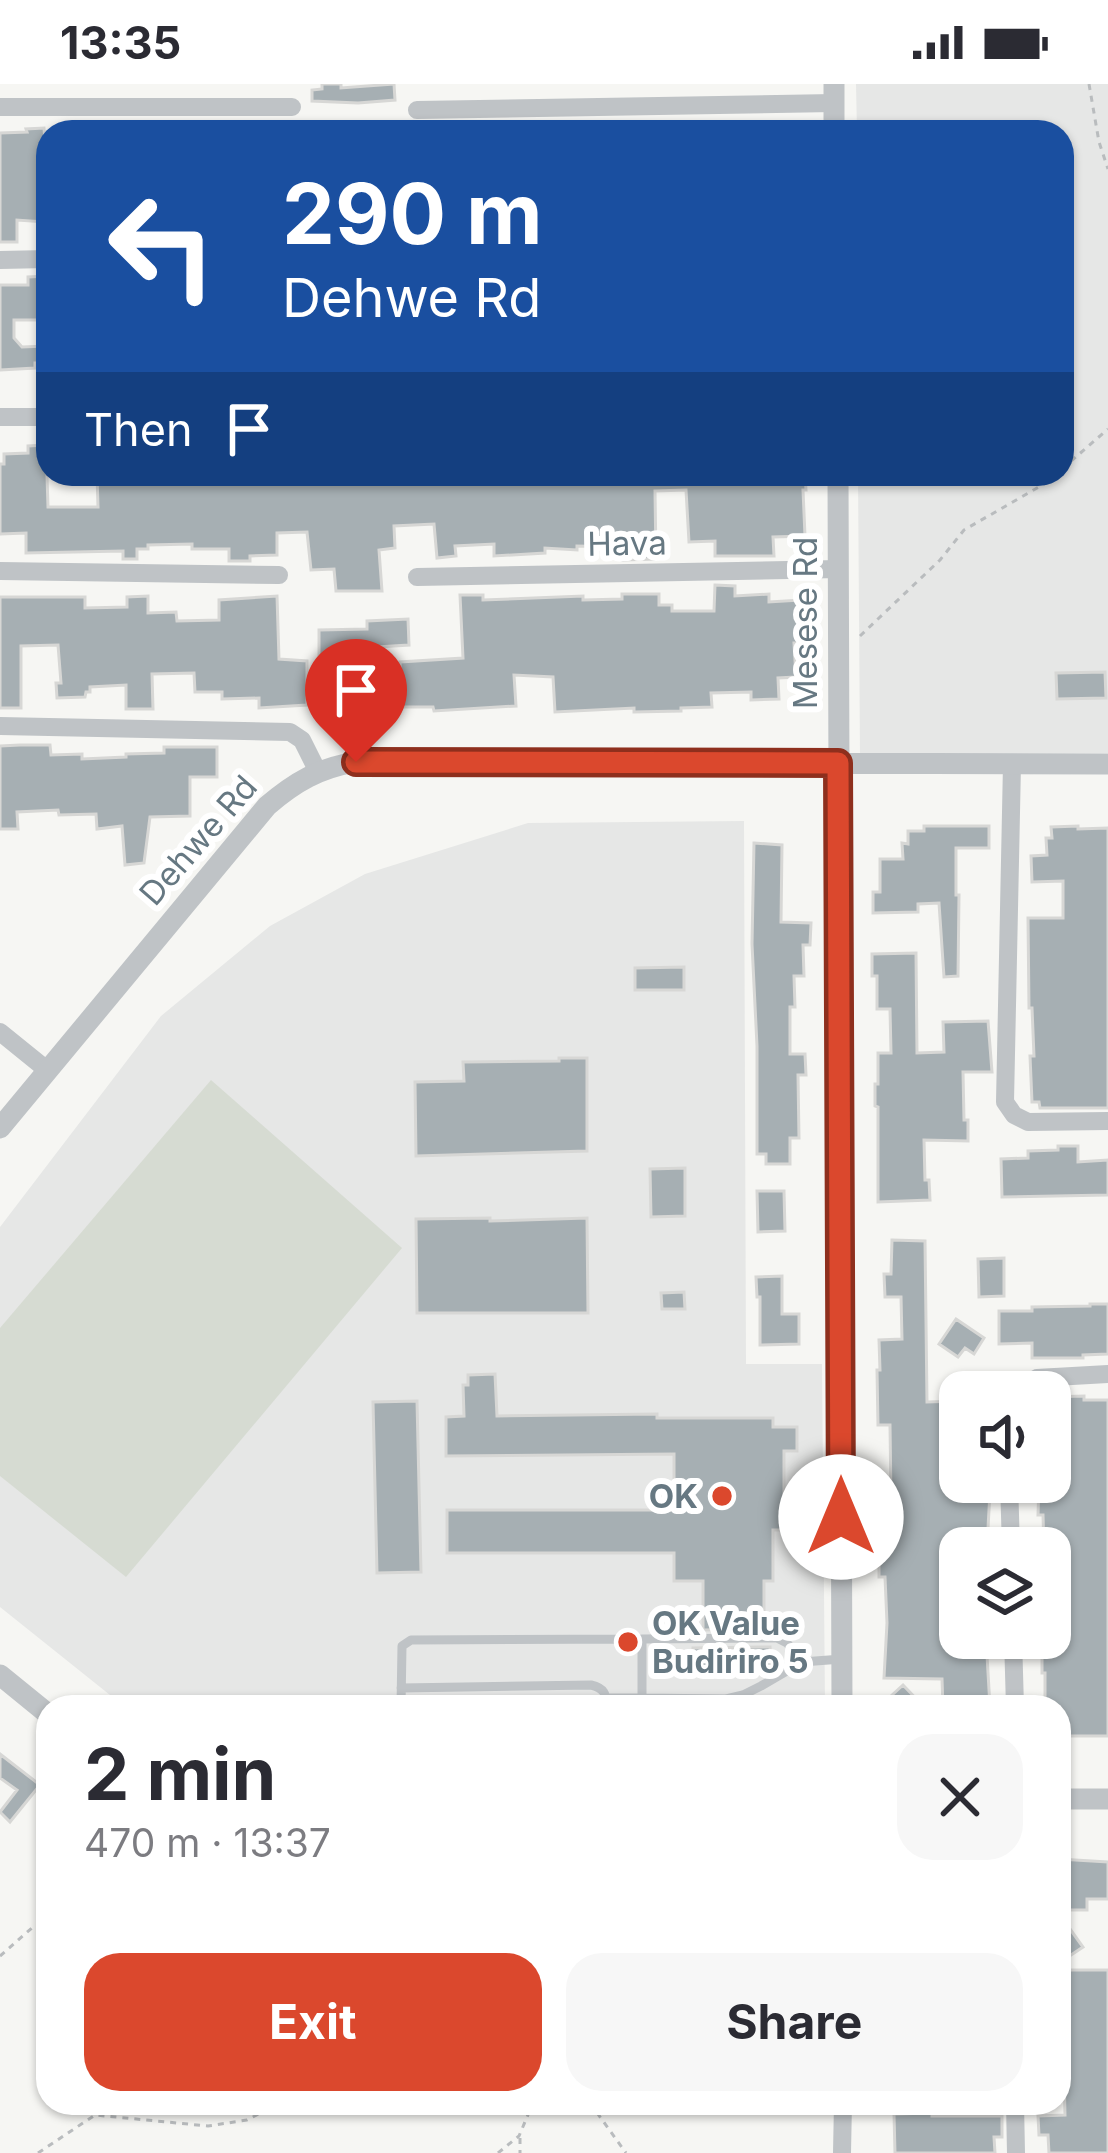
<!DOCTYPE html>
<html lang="en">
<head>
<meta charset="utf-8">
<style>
  :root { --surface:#fff; --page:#f7f7f7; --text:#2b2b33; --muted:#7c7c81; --accent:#db482d }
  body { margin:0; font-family:Inter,sans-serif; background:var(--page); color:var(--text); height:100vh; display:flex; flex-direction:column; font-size:45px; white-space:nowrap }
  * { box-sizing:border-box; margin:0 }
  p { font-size:39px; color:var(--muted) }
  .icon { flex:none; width:66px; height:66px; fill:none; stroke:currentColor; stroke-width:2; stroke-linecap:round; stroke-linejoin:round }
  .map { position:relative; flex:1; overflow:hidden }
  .panel { position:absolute; left:36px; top:1611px; width:1035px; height:420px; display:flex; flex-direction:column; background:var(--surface); border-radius:36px; box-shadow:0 3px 9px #0004 }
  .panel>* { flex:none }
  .banner { position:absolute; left:36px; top:36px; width:1038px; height:366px; border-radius:36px; box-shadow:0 3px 9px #0004; background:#1a4fa0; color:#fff; overflow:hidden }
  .buttons { position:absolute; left:939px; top:1287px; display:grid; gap:24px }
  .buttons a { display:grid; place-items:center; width:132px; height:132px; border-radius:24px; background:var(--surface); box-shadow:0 3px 9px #0004; font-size:60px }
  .pin { position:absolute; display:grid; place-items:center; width:102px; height:102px; color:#fff; margin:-123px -51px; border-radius:50% 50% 50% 0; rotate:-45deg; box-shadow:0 0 12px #0007 }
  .pin .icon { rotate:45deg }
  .me { position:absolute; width:132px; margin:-66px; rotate:0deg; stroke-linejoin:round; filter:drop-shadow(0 0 9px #0008) }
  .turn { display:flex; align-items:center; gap:42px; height:252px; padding:0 48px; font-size:54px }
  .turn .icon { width:156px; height:156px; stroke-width:2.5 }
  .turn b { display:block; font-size:84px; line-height:102px }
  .then { display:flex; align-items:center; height:114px; padding:0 48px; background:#0003; gap:24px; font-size:45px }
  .round { display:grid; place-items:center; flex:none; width:126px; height:126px; border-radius:36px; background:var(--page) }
  .overview { display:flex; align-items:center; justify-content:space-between; height:204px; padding:0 48px }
  h1 { font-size:72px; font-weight:700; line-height:90px }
  .cta { display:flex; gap:24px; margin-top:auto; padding:24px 48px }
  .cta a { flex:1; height:138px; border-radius:36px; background:var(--accent); color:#fff; font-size:48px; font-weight:700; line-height:138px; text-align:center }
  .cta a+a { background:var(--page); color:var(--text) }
  .status { display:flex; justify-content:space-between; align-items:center; height:84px; padding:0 60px; background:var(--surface); direction:ltr }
  .status svg { height:33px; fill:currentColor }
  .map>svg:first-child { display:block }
  .built { fill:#e6e7e6 }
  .green { fill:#d6dbd2 }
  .building { fill:#a6afb3; stroke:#d7d7d5; stroke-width:3 }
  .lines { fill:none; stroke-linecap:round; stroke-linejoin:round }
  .path { stroke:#b9bcbe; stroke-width:3; stroke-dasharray:6 6; stroke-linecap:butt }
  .service { stroke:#bfc3c6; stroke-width:9 }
  .minor { stroke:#bfc3c6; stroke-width:18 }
  .tertiary { stroke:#bfc3c6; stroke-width:21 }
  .route-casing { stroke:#8e2f1d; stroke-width:30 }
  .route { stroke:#db482d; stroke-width:21 }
  .poi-dot { fill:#db482d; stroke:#fff; stroke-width:4.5 }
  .labels { text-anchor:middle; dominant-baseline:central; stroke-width:12; stroke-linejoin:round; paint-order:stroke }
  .street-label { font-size:33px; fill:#667882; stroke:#fff }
  .poi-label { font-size:33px; font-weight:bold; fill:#667882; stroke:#fff; text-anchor:end }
</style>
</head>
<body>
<div class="status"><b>13:35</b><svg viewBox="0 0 49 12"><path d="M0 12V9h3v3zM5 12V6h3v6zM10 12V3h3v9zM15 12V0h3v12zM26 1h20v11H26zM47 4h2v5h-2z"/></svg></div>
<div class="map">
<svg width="1108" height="2069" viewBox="0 0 1108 2069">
  <rect width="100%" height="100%" fill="#f6f6f3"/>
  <!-- built -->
  <path class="built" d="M856 0H1108V669L860 671 858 390H1062V48H857Z
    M744 737 746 1280H822L825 1623H125L0 1523V1143L161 932 270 842 365 790 528 739Z"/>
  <!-- green -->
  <path class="green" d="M211 996 402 1164 126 1493 0 1392V1244Z"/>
  <!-- building -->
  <path class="building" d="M322 0H341V4L394 0 395 16 358 19 312 17V6L322 5Z
    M44 44 48 104 45 138 17 136V158H0V49L27 48 26 45Z
    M48 192V236H14V254L22 263 46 262V279H35V284L0 286V201H28V193Z
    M46 361 48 423H98L97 390H183V393H221V390H805L806 406H803L805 452 773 453 774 472H715V457L689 458 686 406 655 407 656 475 623 476V463L577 462V466L545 464V469L494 472V460L455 462 456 472 437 474 434 440 394 442 395 464 379 466 382 507H336L334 485 311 486 307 448 277 449V471L250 472V477H229V465H192V460L148 461V465H137V475H123V467L26 469V449L0 450V380H4V370L28 369V362Z
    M715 501 735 502V512L769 510V518L801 516 803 559H794L796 593 778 594 779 615 751 616V608L711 609 712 623 681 624V627L634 628V624L555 628 553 593 514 591 516 622 434 627 433 623H401L400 578 463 574 460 511H483V516L583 512V516L622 515V510H659V521H672V527H714Z
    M148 512V529L176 528 177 537 219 536V516L277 512 279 575 307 577V621L259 624V614L222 615V608H195L194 589 152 590 153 625H126V601L90 603V608H86L85 613 57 614 56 599H61L58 561 21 562V624H0V513H85V524L127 523V513Z
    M408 535 409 561 344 565V575H319V546L367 545V537Z
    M1105 588 1106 614 1057 615 1056 589Z
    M20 661H50L51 671 82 670V675L126 673V670L164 669V663H217V693H190V732L150 733 144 779 125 781 122 742 97 745 96 730 59 731 58 726 17 728 18 745H0V662Z
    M924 742H989V764H956V811H959L958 892 944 893 939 819 918 820V828L873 829V808H880V775H903L902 759 908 760V747H924Z
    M1078 742V745L1108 744V1024H1040L1039 1018H1032L1030 972H1034L1032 924H1029L1028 834H1063V797L1032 798 1031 772 1047 771 1046 754H1052L1051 743Z
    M754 759 782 761 781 838 811 839 810 861H803L804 892H794L795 923H790V970H805L806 991H798L799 1054H790V1080H766V1070H757V962L752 860Z
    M916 869 917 969 944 968 943 938 988 937 992 988H963L964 1036H968V1057L924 1056 925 1096H929L930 1116 878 1118V1023L875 1022V1000H878V969H891L890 925H877V892H872V870Z
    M684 883V906H635V884Z
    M559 974H587V1067L416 1072 415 998 464 997 463 978 559 977Z
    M1058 1062H1078V1078L1108 1076V1111L1002 1113 1001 1075 1028 1074V1067L1058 1066Z
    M685 1084V1132L651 1133 650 1085Z
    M757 1107H784L785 1147 758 1148Z
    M490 1134V1137L587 1134 588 1229H417L416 1135Z
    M892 1156 925 1157 927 1318 960 1317V1398H974V1408H990L987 1462H960V1554H986L990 1623H943L942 1595 884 1594 887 1539 885 1493H879V1439H883V1413H891L890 1341H878L877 1286H880L879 1256 902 1255 901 1213H885L884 1190H891Z
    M1004 1174V1212L979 1213 978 1175Z
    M782 1192V1230H799V1260L760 1261V1213H757L756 1193Z
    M684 1208 685 1225H662L661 1209Z
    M1090 1220H1108V1270L1083 1271V1274H1032V1259L999 1260V1227H1032V1223L1090 1222Z
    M956 1235 984 1254 974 1270 965 1264 958 1273 939 1260Z
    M495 1290 497 1332 657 1330V1334H773V1343H797V1367H784V1446H773V1497H764V1545L703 1546V1497H674V1469H447V1426H674V1370L446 1372V1333L464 1332 463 1301H468V1291Z
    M1084 1312V1316H1108V1652H1059V1623H1045V1589H1042V1554H1050V1464H1044L1043 1431H1038L1039 1398H1050V1313Z
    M417 1317 421 1488 377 1489 373 1318Z
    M770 1563 771 1586 765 1589H692L693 1564Z
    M903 1601 924 1623H879Z
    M0 1670 40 1701 10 1738 0 1728 17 1706 0 1694Z
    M1059 1775 1108 1778V1815H1087V1826H1062Z
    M1070 1845 1083 1863 1059 1879V1853Z
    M1059 1886H1108V2069H1049L1048 2051H1039L1038 2032 1065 2031 1064 1983H1059Z
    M932 2029V2032H1002V2053H994L995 2069H895L894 2030Z"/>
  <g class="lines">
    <!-- path -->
    <path class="path" d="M1089 0 1099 58 1108 85
      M1062 385 1108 345
      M860 552 940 476 964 446 1044 400 1056 390
      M0 1872 33 1843 48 1835
      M590 2019 626 2069
      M520 2054V2069
      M38 2069 95 2031 208 2042 247 2036 280 2019
      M498 2069 519 2052 533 2019"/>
    <!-- service -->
    <path class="service" d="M642 1555 777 1554 787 1559 802 1578
      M401 1604 591 1601C604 1604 607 1610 606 1623
      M642 1614 726 1615 743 1611 761 1602 802 1578 842 1575
      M401 1623 402 1562 411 1556 642 1555V1614H607"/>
    <!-- minor -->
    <path class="minor" d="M0 23H292
      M417 26 834 19
      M0 176 48 175
      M0 333H48
      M0 487 279 491
      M417 493 839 485
      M0 642 290 648 302 656 317 686
      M1012 680 1005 1018 1014 1031 1028 1038 1108 1037
      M0 948 47 986
      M1012 1308 1037 1294 1108 1290
      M1009 1398 1011 1464
      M1013 1554 1015 1623
      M1015 2019 1016 2069
      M842 2069 843 2019"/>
    <!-- tertiary -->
    <path class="tertiary" d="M834 0V48
      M838 390 842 1623
      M0 1044 267 722C295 698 319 684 356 678L1108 680
      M0 1591 48 1630
      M1059 1715H1108"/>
  </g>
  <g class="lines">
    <!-- route casing -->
    <g class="route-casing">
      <path id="route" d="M356 678 838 679 841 1433"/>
    </g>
    <!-- route -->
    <use href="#route" class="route"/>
  </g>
  <!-- markers -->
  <g class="poi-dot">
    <circle cx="722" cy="1412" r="12"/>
    <circle cx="628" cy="1558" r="12"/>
  </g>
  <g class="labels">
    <!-- street labels -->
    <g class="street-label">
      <text transform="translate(627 459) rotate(-1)">Hava</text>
      <text transform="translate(805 539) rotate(-90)">Mesese Rd</text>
      <text transform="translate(198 756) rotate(-49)">Dehwe Rd</text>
    </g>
    <!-- poi labels -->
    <g class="poi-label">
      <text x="698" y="1412">OK</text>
      <text x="652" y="1539" text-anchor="start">OK Value<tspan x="652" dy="38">Budiriro 5</tspan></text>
    </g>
  </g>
</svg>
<div class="buttons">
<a><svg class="icon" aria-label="sound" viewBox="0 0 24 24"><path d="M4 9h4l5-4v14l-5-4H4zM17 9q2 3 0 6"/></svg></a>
<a><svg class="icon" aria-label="layers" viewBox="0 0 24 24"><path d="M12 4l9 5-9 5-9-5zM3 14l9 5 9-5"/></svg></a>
</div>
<div class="pin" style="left:356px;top:678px;background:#d93025"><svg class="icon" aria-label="arrive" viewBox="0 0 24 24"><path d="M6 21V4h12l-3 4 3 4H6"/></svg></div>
<svg class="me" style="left:841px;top:1433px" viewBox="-20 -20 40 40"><circle r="19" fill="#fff"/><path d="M0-13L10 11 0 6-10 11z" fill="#db482d"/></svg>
<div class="banner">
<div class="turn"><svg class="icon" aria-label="left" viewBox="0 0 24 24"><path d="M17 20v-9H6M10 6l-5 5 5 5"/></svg><div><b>290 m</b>Dehwe Rd</div></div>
<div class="then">Then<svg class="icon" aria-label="arrive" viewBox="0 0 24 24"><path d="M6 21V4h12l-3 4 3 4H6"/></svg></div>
</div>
<section class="panel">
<div class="overview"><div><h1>2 min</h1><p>470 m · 13:37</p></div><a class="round"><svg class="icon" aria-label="close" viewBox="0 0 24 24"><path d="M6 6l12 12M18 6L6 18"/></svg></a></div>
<div class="cta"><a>Exit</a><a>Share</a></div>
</section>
</div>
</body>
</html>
